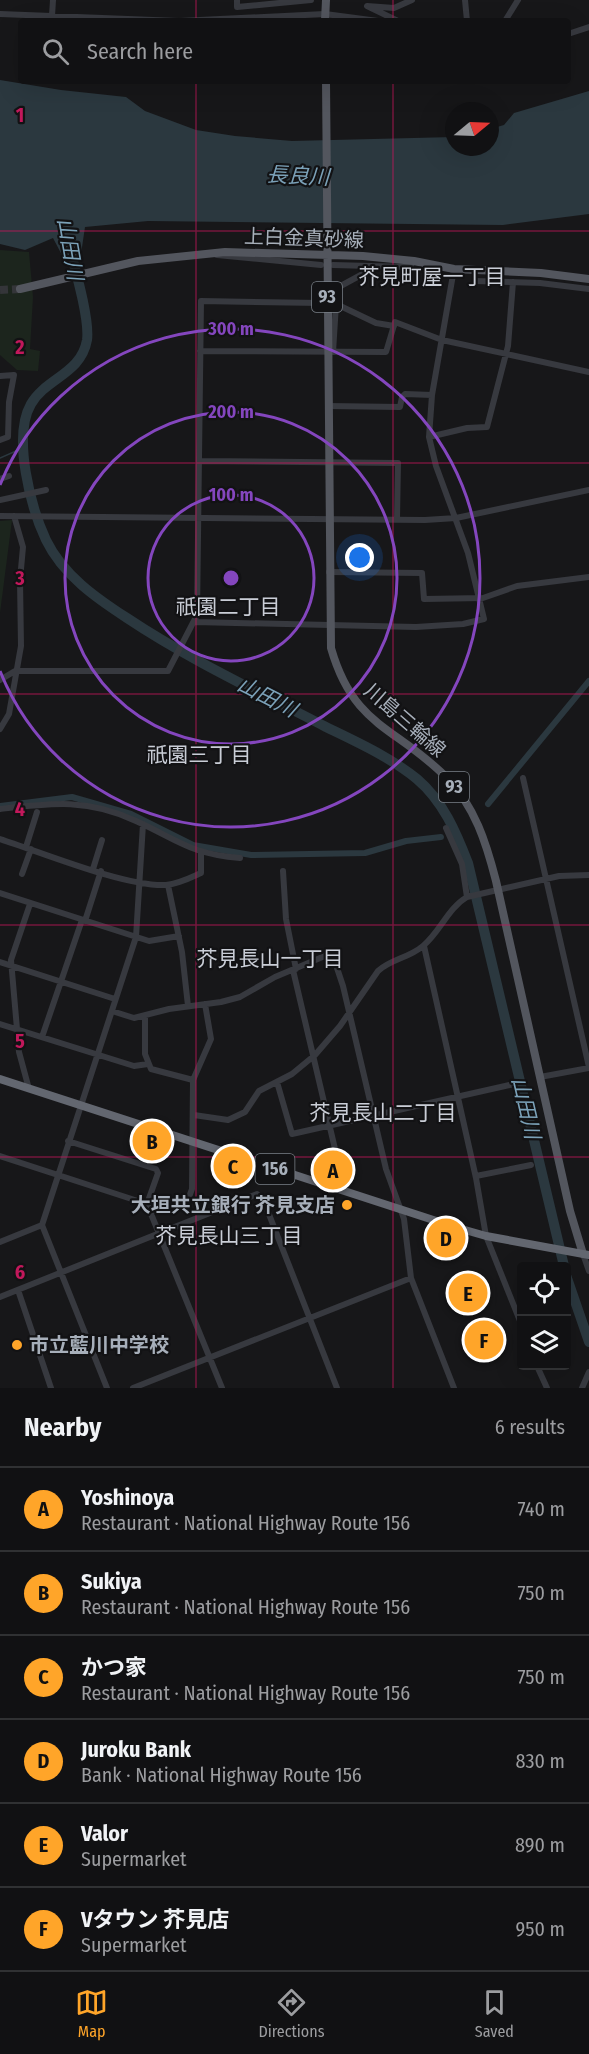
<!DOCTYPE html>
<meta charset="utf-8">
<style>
:root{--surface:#111113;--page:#1e1f21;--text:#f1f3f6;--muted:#9c9da0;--line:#303133;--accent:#ffa529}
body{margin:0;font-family:"Fira Sans Condensed","Noto Sans JP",sans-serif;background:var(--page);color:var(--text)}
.controls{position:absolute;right:18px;bottom:18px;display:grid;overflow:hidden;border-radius:6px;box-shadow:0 6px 24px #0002}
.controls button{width:54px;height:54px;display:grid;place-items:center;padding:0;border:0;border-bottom:2px solid var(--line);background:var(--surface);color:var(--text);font:30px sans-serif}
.compass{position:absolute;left:445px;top:102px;width:54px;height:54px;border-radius:50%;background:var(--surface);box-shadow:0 6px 24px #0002;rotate:71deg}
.you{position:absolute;left:360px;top:558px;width:21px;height:21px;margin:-15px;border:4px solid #fff;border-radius:50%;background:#1a73e8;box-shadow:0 0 0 9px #1a73e833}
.badge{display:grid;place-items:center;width:39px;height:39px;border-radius:50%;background:var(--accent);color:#111;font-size:20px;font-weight:700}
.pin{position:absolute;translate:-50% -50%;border:3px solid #fff;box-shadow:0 2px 6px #0006}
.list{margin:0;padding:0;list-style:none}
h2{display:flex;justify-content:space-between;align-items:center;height:78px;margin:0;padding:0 24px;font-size:26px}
h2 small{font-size:20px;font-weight:400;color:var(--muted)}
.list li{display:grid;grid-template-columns:39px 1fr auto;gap:18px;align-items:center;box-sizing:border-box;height:84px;padding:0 24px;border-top:2px solid var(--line)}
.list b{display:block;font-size:22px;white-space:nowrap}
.list p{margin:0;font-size:20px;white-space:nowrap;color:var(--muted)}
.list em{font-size:20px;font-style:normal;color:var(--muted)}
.icon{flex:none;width:33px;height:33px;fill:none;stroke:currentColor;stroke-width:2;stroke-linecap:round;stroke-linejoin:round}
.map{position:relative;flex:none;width:589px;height:1388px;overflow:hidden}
.search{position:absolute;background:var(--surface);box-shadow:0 6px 24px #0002;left:18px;right:18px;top:18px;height:66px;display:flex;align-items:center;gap:15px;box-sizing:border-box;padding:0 21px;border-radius:6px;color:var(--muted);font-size:22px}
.sheet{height:582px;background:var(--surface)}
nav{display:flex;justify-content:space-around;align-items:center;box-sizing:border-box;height:84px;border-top:2px solid var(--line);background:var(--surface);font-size:16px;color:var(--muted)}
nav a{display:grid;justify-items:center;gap:3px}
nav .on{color:var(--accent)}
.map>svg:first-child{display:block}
</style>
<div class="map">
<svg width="589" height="1388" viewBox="0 0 589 1388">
<rect width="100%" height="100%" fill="#171719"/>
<path fill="#1c251d" d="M0 250 29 252 33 297 30 349 40 351 38 371 17 370 0 355Z
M12 520 0 613V521Z"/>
<path fill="#2b383f" d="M0 80 61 90 126 97 145 111 196 130 235 136 292 141 454 137V147H490V129L504 125 514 113 589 91V214L503 225 148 221 85 227 81 254 63 257 53 238 25 250 0 244Z"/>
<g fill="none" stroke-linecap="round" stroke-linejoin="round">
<path stroke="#2b383f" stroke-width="1.5" d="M0 458 25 447"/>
<path stroke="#2b383f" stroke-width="6" d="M488 804 589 681
M0 806 72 797 131 814 193 845 251 855 365 853 406 841 441 837"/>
<path stroke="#2b383f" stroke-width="10" d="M68 242C74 265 90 319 87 340 81 374 46 378 31 404 12 437 31 508 46 540 63 575 96 598 127 618 190 660 259 692 326 727 357 742 390 757 417 779 443 801 456 832 468 863L564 1266
M566 1275 589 1342"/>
<path stroke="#343539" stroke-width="8" stroke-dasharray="8 4" stroke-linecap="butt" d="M0 290 20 289"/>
<path stroke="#37393f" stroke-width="6" d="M237 0V7L311 0
M465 0 467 21
M0 14 179 21 325 14 378 21
M52 16 53 0
M398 21 367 6 394 8 412 0
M505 21 518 0
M568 34 589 27
M217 255 321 265
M333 265 409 267 414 261
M475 281 540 283 589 289
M334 303 376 323 394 326
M200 351 386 352 395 322 442 340 589 372
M333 352 337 288 370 270 371 266
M0 376 14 375 9 402 8 437 0 440
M328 406 400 407 402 397 405 394 432 395
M429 437 467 428 487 427 508 346 513 282
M199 461 398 463 397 519
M0 479 9 476
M0 500 46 490
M0 516 425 520 456 518 589 490
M329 572 422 573 424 599 483 598 517 586 589 577
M195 622 416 627 463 624 484 619 468 553 436 466 429 437 432 395 454 269
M0 680 15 671H168L197 615 201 301 321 303
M0 729 9 714 21 646 20 580 23 547 14 516
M523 778 589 1067
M0 809C51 803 88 798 136 821 178 840 190 854 240 858
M446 828 462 864 467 897 559 876 589 875
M0 839C41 852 125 887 166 885 178 884 190 878 201 873V852
M26 847 37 812
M93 869 102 840
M283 871 286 919 296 969
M22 874 31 849
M168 885 182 952 188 1006
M0 893 149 941 179 936
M85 921 101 871
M424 946 476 1178 486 1236 522 1326
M0 962 115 999
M293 970 343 1183
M112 1011 134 1018 169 1009 221 1002 240 997 275 977 332 953 343 986 386 1169 404 1219 411 1278 454 1388
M145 1017V1054L151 1069 193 1080
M0 1024 134 1066 148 1064
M42 1037 82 920
M540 1077 589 1068
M277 1082 292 1134 514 1084
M29 1089 19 1052 11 960 30 904
M194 1115 228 1120 245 1112 259 1091 292 1074 315 1055 340 1026 378 971C391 959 409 958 423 946 440 932 448 908 467 897
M68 1141 156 1169 158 1173 147 1204
M0 1156 147 1204 222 1388
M476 1176 531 1165
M151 1212 189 1197 192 1189 193 1080 211 1039 205 1004
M0 1242 42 1225
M583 1254 589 1271
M18 1290 51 1388
M0 1297 257 1194 263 1199 337 1388
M537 1366 547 1388
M107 1388 42 1225 136 937 143 824
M133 1388 411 1278
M582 1388 589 1372"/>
<path stroke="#53565e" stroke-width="8" d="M325 21 326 0
M326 81 331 648C354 728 396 726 447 778 475 807 486 842 496 881L570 1211 583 1254
M20 289 138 261 225 252 363 256 414 261 454 269 541 273 589 279"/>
<path stroke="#636770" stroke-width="8" d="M0 1079 458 1228 486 1236 589 1255"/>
</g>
<path fill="none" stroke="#c2185b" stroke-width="1.5" stroke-opacity="0.55" d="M196 0V21M393 0V21M196 81V1388M393 81V1388M0 231H589M0 463H589M0 694H589M0 925H589M0 1157H589"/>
<g fill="none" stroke="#8446be" stroke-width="3">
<circle cx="231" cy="578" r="83"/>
<circle cx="231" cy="578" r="166"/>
<path d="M0 485A249 249 0 1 1 0 671"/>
</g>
<g fill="#ffa529" stroke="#121214" stroke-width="2">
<circle cx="347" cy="1205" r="6"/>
<circle cx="17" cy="1345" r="6"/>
</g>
<g text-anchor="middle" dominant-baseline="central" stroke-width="4.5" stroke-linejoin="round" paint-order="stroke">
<g fill="#121214" stroke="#7a8088" stroke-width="1.5">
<rect x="312" y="282" width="30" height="30" rx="4.5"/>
<rect x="439" y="772" width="30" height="30" rx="4.5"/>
<rect x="255.5" y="1154" width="39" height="30" rx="4.5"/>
</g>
<g font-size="18" font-weight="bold" fill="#a7afba">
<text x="327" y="297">93</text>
<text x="454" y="787">93</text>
<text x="275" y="1169">156</text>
</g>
<g font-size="20" fill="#a7afba" stroke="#121214">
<text transform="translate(304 238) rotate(2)">上白金真砂線</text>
<text transform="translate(405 720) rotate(41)">川島三輪線</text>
</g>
<g font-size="20" font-weight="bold" fill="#a7afba" stroke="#121214" text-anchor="end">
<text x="335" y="1205">大垣共立銀行 芥見支店</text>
<text x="29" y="1345" text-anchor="start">市立藍川中学校</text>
</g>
<g font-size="21" font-style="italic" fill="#7ba1b8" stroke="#121214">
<text transform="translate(298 176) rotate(3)">長良川</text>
<text transform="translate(70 249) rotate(80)">山田川</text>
<text transform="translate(267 697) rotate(27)">山田川</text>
<text transform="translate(526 1108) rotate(77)">山田川</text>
</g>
<g font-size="21" fill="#c9cdd6" stroke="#121214">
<text x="432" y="277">芥見町屋一丁目</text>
<text x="228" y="607">祇園二丁目</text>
<text x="199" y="755">祇園三丁目</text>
<text x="270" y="959">芥見長山一丁目</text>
<text x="383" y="1113">芥見長山二丁目</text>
<text x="229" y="1236">芥見長山三丁目</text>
</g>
</g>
<g font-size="20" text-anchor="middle" font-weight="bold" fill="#c2185b" stroke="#121214" stroke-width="4.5" stroke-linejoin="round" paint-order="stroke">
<text x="20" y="122">1</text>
<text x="20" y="354">2</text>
<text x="20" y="585">3</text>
<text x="20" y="816">4</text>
<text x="20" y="1048">5</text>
<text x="20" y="1279">6</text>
</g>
<circle cx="231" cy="578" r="9" fill="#8446be" stroke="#121214" stroke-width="3"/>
<g font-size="18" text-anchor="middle" font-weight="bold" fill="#8446be" stroke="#121214" stroke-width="4.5" stroke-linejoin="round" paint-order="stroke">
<text x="231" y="335">300 m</text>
<text x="231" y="418">200 m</text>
<text x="231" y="501">100 m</text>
</g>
</svg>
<div class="controls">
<button><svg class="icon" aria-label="locate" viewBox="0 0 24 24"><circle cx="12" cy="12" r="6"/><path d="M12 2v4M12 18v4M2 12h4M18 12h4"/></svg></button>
<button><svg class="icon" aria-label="layers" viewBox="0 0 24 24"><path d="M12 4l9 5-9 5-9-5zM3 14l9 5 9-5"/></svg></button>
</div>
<svg class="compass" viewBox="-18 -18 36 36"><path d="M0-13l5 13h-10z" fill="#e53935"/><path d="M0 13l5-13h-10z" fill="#9c9da0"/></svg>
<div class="you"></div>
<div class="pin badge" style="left:333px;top:1170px">A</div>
<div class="pin badge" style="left:152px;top:1141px">B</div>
<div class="pin badge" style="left:233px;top:1166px">C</div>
<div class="pin badge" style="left:446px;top:1238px">D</div>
<div class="pin badge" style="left:468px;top:1293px">E</div>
<div class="pin badge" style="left:484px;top:1340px">F</div>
<div class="search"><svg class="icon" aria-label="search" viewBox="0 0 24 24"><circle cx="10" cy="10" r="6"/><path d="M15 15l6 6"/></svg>Search here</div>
</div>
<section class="sheet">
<h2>Nearby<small>6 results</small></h2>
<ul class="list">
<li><span class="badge">A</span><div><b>Yoshinoya</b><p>Restaurant · National Highway Route 156</p></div><em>740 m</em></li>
<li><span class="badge">B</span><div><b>Sukiya</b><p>Restaurant · National Highway Route 156</p></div><em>750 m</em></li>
<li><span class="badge">C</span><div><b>かつ家</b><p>Restaurant · National Highway Route 156</p></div><em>750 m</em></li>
<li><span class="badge">D</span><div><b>Juroku Bank</b><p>Bank · National Highway Route 156</p></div><em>830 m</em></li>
<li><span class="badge">E</span><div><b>Valor</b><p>Supermarket</p></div><em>890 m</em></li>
<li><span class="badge">F</span><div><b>Vタウン 芥見店</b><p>Supermarket</p></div><em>950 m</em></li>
</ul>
</section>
<nav>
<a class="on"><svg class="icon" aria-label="map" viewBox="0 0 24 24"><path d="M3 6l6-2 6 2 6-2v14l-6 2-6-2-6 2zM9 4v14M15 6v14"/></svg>Map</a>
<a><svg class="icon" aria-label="directions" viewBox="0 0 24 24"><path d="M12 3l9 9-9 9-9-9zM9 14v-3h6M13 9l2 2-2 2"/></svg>Directions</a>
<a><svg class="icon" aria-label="saved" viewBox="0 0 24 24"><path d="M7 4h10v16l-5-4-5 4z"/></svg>Saved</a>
</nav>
